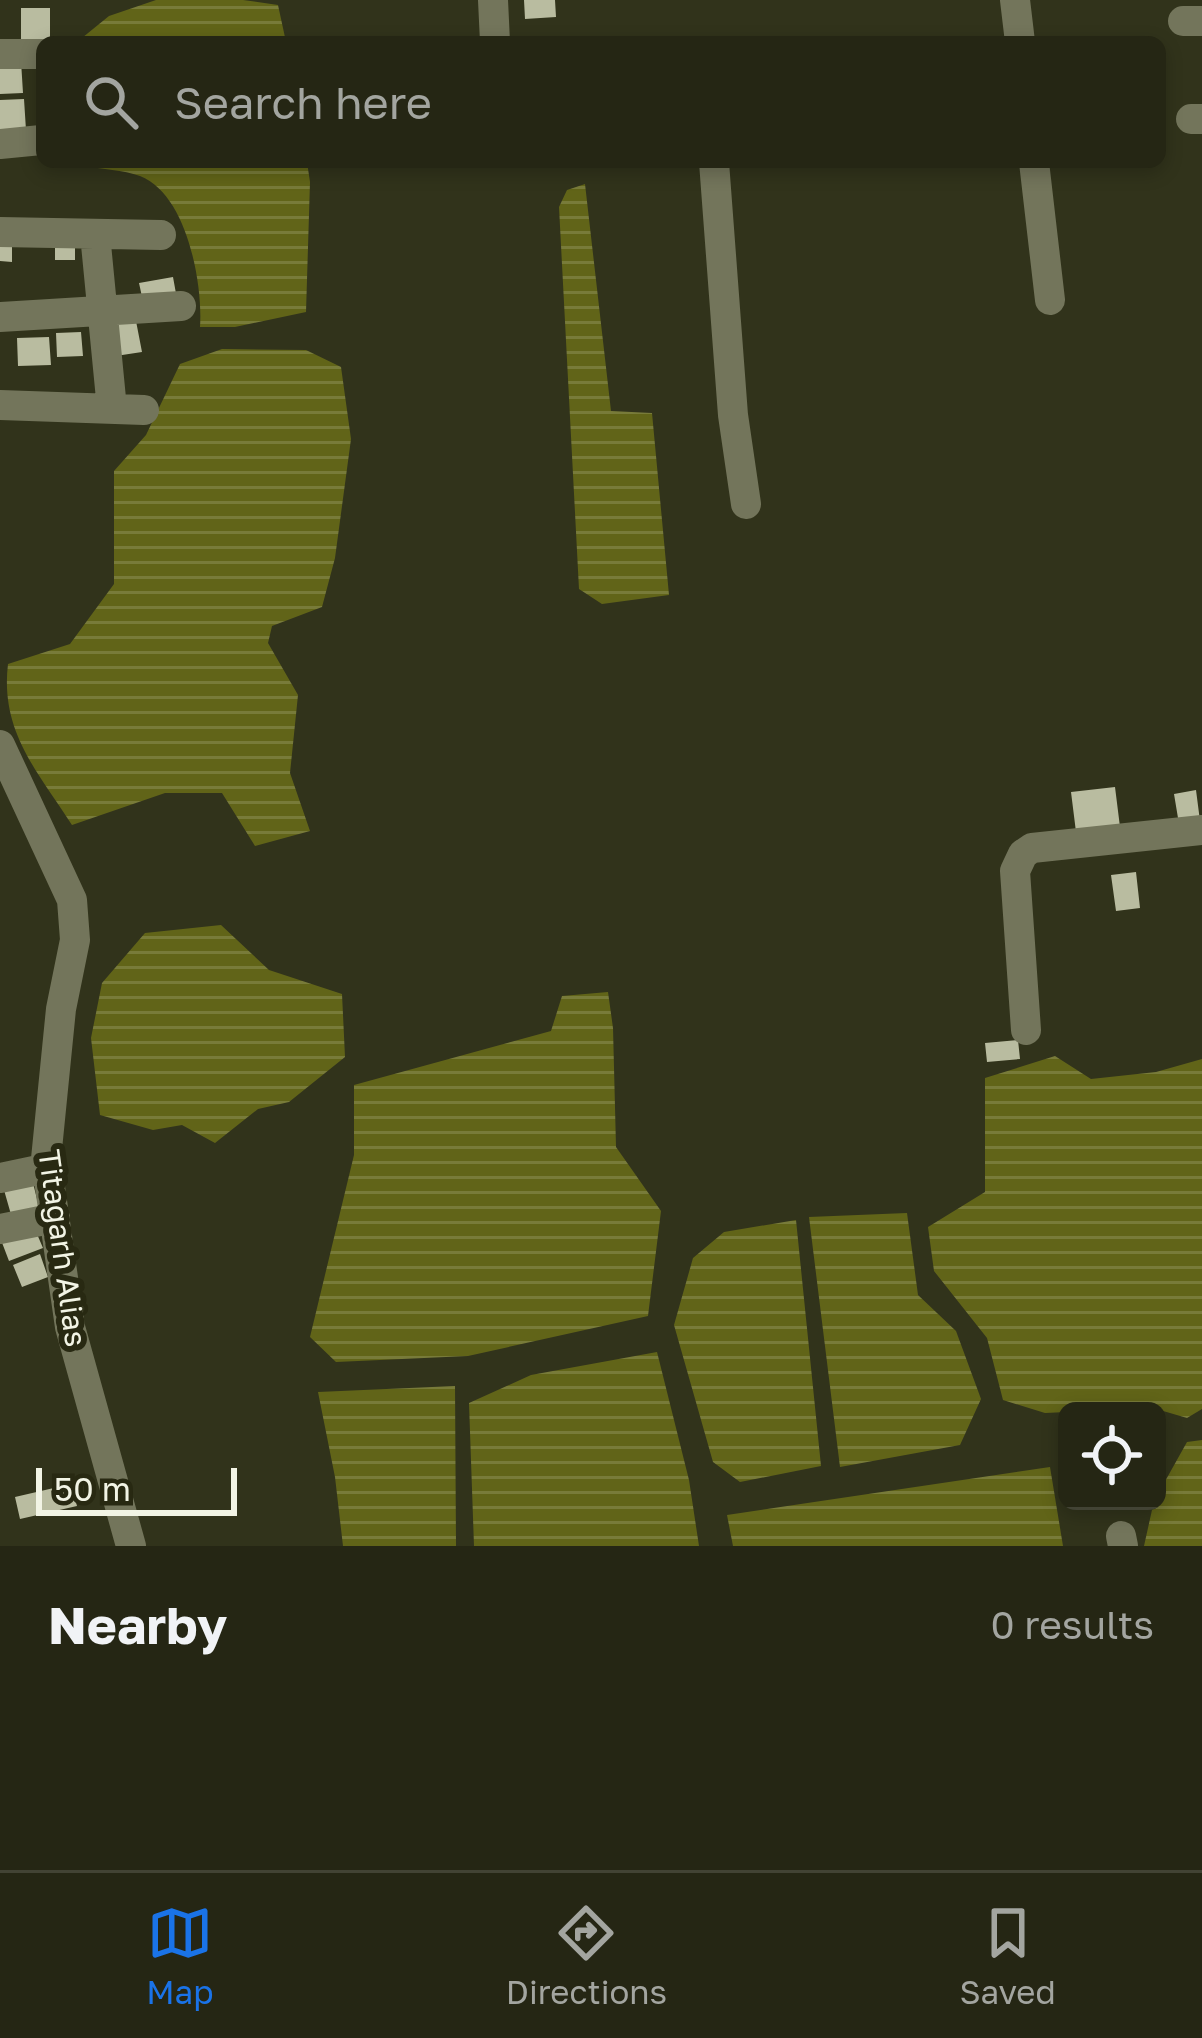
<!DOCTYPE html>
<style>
:root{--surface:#252614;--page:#2d2e1d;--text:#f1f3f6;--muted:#a3a5a0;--line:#424334;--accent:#1a73e8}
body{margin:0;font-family:"Golos Text",sans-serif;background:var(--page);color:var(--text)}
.controls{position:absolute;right:36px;bottom:36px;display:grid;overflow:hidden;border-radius:18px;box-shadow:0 6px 18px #0003}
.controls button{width:108px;height:108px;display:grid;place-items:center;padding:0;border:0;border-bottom:3px solid var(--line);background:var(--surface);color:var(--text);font:60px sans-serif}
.scale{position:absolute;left:36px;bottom:30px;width:201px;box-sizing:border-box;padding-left:12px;border:6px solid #f2f4e5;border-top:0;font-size:33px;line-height:42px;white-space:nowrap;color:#f2f4e5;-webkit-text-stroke:9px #282912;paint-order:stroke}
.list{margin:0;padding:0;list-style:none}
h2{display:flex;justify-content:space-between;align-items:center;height:156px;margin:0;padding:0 48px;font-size:51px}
h2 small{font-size:39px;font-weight:400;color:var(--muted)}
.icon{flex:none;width:66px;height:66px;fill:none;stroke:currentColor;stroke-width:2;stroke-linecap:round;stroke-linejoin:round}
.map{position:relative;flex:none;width:1202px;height:1546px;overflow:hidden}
.search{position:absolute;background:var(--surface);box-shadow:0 6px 18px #0003;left:36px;right:36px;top:36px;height:132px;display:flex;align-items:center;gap:30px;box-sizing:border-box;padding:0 42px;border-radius:18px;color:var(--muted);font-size:45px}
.sheet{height:324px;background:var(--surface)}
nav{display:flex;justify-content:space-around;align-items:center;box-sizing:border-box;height:168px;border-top:3px solid var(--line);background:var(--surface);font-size:33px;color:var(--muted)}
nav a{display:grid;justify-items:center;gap:6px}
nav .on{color:var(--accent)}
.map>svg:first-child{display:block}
</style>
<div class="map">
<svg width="1202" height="1546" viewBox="0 0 1202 1546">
<defs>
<pattern id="water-rules" width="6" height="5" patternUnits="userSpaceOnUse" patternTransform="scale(3)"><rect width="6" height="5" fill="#616418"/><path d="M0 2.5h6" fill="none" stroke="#787b39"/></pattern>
</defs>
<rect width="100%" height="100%" fill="#31331b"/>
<path fill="url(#water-rules)" d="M156 0H243L278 5 286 42H77L109 16Z
M82 162H307L310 182 306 312 235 327H200C203 284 187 194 140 176 123 170 102 169 84 166Z
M585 184 611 411 652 413 669 595 602 604 579 589 559 207 567 190Z
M222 349 306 350 341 367 351 439 335 558 322 607 272 626 268 643 298 695 290 773 310 831 255 846 222 793H165L72 825C37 771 0 731 8 664L70 644 114 584V471L146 435 180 364Z
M221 925 269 970 342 994 345 1057 289 1102 258 1109 215 1143 182 1125 153 1130 100 1115 91 1038 102 983 145 933Z
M608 992 613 1028 616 1147 661 1211 648 1316 468 1356 336 1362 310 1337 354 1155V1085L551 1031 562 996Z
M1055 1056 1091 1079 1156 1072 1202 1059V1409L1187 1418 1153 1408 1045 1413 1003 1400 987 1338 934 1271 928 1227 985 1192V1078Z
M907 1213 918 1295 956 1331 981 1399 960 1445 840 1467 809 1217Z
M796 1220 821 1466 740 1482 713 1462 674 1325 693 1258 724 1232Z
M657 1352 689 1480 699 1546H474L469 1403 531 1375Z
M455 1386 456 1546H343L335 1477 318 1392Z
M1202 1440V1546H1144L1154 1501 1187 1442Z
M1050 1467 1063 1546H733L727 1515Z"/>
<path fill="#b9bca0" d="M524 0H555L556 17 525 19Z
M21 8H50V42L21 53Z
M21 61 23 93 0 94V62Z
M24 99 26 130 0 132V100Z
M55 234H75V260H55Z
M0 235H12V262L0 261Z
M173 277 177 299 144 306 139 283Z
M136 321 142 352 109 357 104 326Z
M81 332 83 356 57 357 56 333Z
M49 337 51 365 18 366 17 338Z
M1115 787 1121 835 1077 840 1071 792Z
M1196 790 1200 821 1179 824 1174 794Z
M1136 872 1140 908 1116 911 1111 875Z
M1018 1040 1020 1059 987 1062 985 1043Z
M31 1175 40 1211 12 1218 2 1183Z
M34 1227 43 1248 9 1261 1 1240Z
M40 1254 48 1277 22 1287 13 1265Z
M71 1484 77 1506 20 1519 15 1497Z"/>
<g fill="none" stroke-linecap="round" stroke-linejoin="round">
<path stroke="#73755b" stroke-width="30" d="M493 0 495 42
M1015 0 1020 42
M1183 21H1202
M0 54H42
M1191 119H1202
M0 144 41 140
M714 162 733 415 746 504
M1034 162 1050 300
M0 232 161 235
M95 234 112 409
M0 317 181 306
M0 405 144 410
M0 745 72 900 75 940 61 1009 46 1159 70 1327 131 1546
M1026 1030 1015 871 1023 854 1032 848 1202 830
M0 1178 48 1168
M0 1229 55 1218
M1121 1536 1123 1546"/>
</g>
<g text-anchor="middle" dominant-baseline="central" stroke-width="12" stroke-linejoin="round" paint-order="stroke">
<g font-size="30" fill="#f2f4e5" stroke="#282912">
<text transform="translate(63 1248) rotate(82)">Titagarh Alias</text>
</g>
</g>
</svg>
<div class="controls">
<button><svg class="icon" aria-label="locate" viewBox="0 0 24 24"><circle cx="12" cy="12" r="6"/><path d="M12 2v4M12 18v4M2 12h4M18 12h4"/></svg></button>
</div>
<div class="scale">50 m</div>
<div class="search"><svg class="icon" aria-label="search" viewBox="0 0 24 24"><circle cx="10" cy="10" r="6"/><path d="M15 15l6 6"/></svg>Search here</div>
</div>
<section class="sheet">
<h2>Nearby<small>0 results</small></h2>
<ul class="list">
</ul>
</section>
<nav>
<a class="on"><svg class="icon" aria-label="map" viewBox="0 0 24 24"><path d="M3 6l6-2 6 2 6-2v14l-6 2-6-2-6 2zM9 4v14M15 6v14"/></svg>Map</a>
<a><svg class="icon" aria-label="directions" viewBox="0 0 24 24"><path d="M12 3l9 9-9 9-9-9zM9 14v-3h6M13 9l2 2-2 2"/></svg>Directions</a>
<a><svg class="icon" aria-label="saved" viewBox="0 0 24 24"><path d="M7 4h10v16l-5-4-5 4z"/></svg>Saved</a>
</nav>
